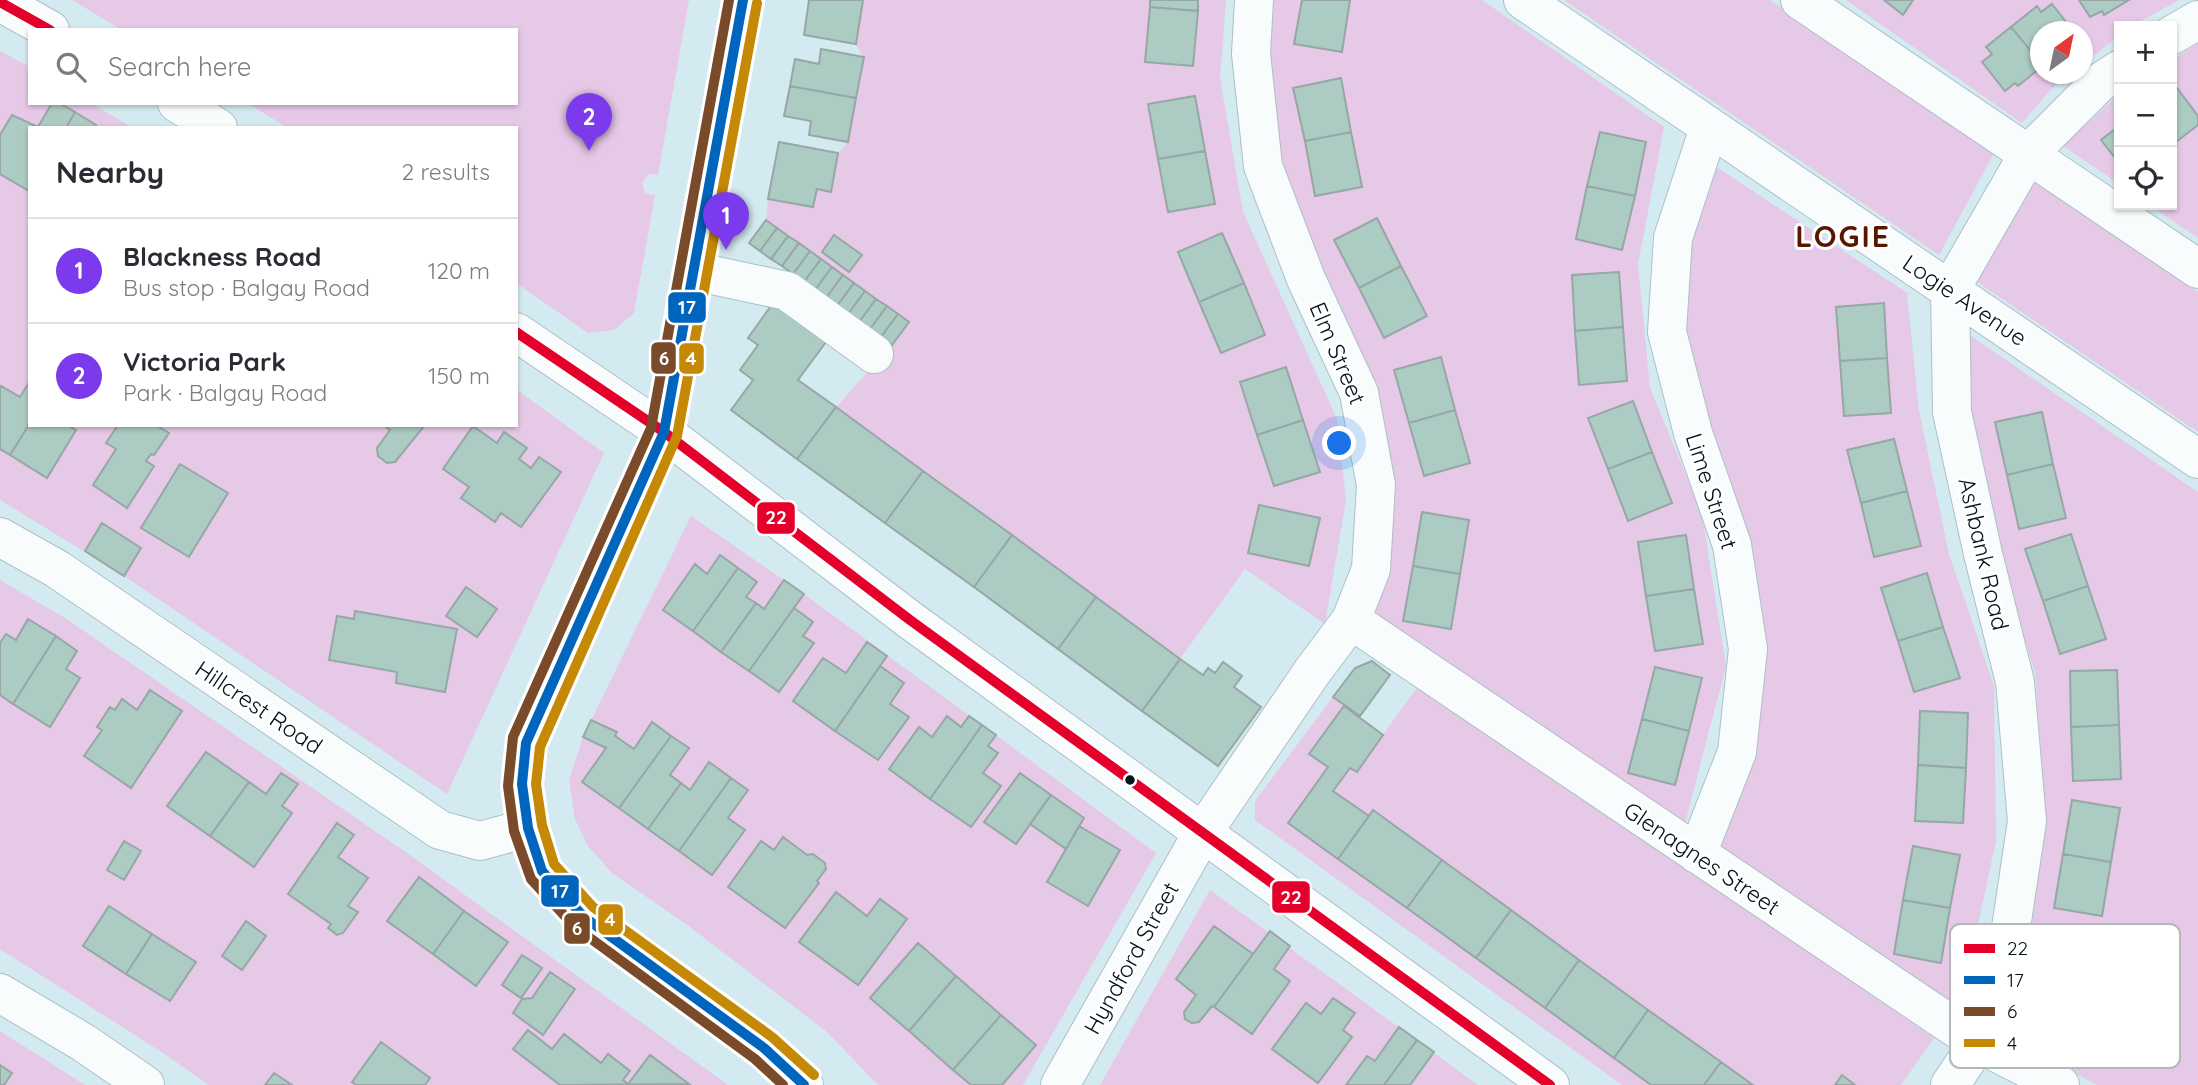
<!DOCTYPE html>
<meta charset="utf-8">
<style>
:root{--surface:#fff;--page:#f7f7f7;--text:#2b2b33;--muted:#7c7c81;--line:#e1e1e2;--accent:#7c3aed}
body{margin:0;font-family:Quicksand,sans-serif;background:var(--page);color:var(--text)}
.controls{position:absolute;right:21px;top:21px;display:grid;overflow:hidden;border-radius:0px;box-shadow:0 2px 5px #0004}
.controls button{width:63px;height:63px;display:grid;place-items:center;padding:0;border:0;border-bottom:2px solid var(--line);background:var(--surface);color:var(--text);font:35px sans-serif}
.compass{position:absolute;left:2030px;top:21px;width:63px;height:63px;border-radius:50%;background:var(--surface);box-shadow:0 2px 5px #0004;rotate:33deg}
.you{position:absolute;left:1340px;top:444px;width:24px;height:24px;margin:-18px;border:5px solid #fff;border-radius:50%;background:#1a73e8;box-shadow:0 0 0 10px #1a73e833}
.badge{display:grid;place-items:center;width:46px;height:46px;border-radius:50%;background:var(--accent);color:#fff;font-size:23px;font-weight:700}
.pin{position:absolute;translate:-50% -58px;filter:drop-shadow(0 2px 4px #0008)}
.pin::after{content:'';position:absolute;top:37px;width:24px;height:21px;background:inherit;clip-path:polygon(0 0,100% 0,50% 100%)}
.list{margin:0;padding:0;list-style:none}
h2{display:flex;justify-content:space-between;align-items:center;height:91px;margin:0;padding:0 28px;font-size:30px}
h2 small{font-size:23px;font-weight:400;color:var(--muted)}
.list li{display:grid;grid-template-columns:46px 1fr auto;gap:21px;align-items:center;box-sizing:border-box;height:105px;padding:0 28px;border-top:2px solid var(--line)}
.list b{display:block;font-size:26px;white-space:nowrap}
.list p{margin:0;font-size:23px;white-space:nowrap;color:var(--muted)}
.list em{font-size:23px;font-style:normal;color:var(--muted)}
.icon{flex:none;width:38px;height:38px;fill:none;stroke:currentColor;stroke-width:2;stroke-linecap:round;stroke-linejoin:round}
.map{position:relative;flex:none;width:2198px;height:1085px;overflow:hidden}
.search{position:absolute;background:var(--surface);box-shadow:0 2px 5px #0004;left:28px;top:28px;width:490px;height:77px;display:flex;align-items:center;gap:18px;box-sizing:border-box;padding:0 24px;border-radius:0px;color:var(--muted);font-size:26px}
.panel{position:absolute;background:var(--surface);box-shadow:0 2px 5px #0004;left:28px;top:126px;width:490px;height:301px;border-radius:0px}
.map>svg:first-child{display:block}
</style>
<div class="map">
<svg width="2198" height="1085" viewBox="0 0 2198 1085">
<rect width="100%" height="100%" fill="#d4eaf1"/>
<path fill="#e6c8e7" d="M72 0H689L658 175 649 174 642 182 645 193 655 195 634 313 614 330 588 333 516 283V128H288L247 103H516V30H122Z
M863 0H1226L1220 78 1243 212 1337 419 1346 500 1325 624 1245 569 1180 659 836 407 892 345 908 322 766 220 768 199 813 207 817 189 831 191 838 153 848 142 863 57 856 44Z
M1271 0H1482L1664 127 1638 264 1650 388 1702 514 1726 666 1685 823 1374 615 1393 494 1370 369 1301 228 1280 151 1266 71Z
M1564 0H1770L1994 153 1939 255Z
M1846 0H2179L2132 26H2119V36L2083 64 2082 32H2040V74H2069L2057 83 2022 123Z
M2198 43V238L2149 205H2172V60Z
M0 51 30 67V103H91L133 128H30V425H516V389L604 453 447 794 124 576 0 500Z
M2119 94V184L2063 146Z
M1712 164 1907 293 1919 411 1949 554 1994 686 1996 841 1959 1012 1715 845 1748 755 1679 341 1682 241Z
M2031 179 2198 292V432L1976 281Z
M1961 329 2198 492V1085H2097L1998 1033 2043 787 2035 672 1996 551 1968 422Z
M691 516 804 594 1156 853 1023 1085H878L827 1032 686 924 612 873 588 846 575 819 569 780 583 737Z
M0 580 65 618 407 853 728 1085H209L163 1053 0 949Z
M1418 686 1934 1038 1901 1085H1855L1842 1076 1835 1085H1753L1373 811 1369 816 1333 791 1350 768 1357 771Z
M1333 697 1344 706 1310 753 1328 767 1288 823 1651 1085H1622L1255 820V801Z
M1210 890 1478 1085H1100Z
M0 1031 85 1085H0Z"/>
<path fill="#accbc3" stroke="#96a7a6" stroke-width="2" d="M809 0H863L856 44 804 35Z
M1150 0H1198V11L1150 7Z
M1302 0H1350L1342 52 1294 44Z
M1884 0H1913L1903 15Z
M2079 0H2129L2104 15 2102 11 2090 17Z
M2052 4 2074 32H2040V62L2011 27 2037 6 2041 12Z
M1150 7 1198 11 1193 66 1145 62Z
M2011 27 2040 62V68L2018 86 2015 83 2005 91 1982 62 1992 54 1986 47Z
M821 49 864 57 856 98 790 86 795 59 819 64Z
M1341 78 1351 132 1305 141 1293 88Z
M2174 84 2198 116V125L2172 145V86Z
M790 86 856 98 848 142 809 135 811 121 784 116Z
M1195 96 1205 151 1158 159 1148 104Z
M52 103H59L75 112 66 128H30L29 191 0 174V135L12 115 38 127Z
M75 112 96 125 95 128H66Z
M2119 126V163L2101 140Z
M1351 132 1362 187 1315 196 1305 141Z
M1600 132 1646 142 1635 196 1587 186Z
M779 142 838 153 831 192 817 189 813 207 768 199Z
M1205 151 1215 204 1168 212 1158 159Z
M1587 186 1635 196 1622 250 1576 239Z
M1377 218 1401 266 1359 288 1334 240Z
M766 220 777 228 760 251 749 243Z
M777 228 788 236 771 259 760 251Z
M1222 233 1244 283 1199 302 1178 252Z
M834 235 862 255 849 272 822 252Z
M788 236 799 243 782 266 771 259Z
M799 243 810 251 793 274 782 266Z
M810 251 821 259 804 282 793 274Z
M821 259 832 267 815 290 804 282Z
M1401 266 1427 316 1384 338 1359 288Z
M832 267 843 275 826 298 815 290Z
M1619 272 1623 327 1575 331 1572 275Z
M843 275 854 283 837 306 826 298Z
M854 283 865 291 848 314 837 306Z
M1244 283 1265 335 1221 353 1199 302Z
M865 291 876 299 859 322 848 314Z
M876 299 887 306 870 329 859 322Z
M773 303 826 342 798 380 836 407 797 459 731 410 753 380 740 370 758 345 748 338Z
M1884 303 1887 358 1840 361 1836 307Z
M887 306 898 314 881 337 870 329Z
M898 314 909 322 892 345 881 337Z
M1623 327 1627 381 1579 385 1575 331Z
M1441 357 1455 410 1409 423 1394 370Z
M1887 358 1891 413 1844 416 1840 361Z
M1286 367 1303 420 1257 435 1240 382Z
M30 381V423L10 455 0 449V388L1 386 20 397Z
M1633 401 1652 452 1608 469 1588 418Z
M836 407 923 471 885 523 797 459Z
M1455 410 1470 463 1424 476 1409 423Z
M2042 412 2053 464 2007 475 1995 422Z
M1303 420 1320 472 1274 486 1257 435Z
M30 423V425H67L76 430 47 478 10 455Z
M118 425H156L169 433 154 455 151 454 146 461 154 466 127 508 93 485 116 449 106 443Z
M383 425H425L395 462 387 463 378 456 377 448 390 430Z
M473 426 497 443 504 432 527 448 519 459 531 468 539 457 561 472 521 527 501 513 495 522 461 498 469 487 443 469Z
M1894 439 1907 491 1861 503 1847 450Z
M1652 452 1672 503 1628 521 1608 469Z
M180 464 228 493 189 557 141 528Z
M2053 464 2066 518 2019 529 2007 475Z
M923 471 1012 535 974 587 885 523Z
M1907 491 1921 546 1874 557 1861 503Z
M1259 505 1320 518 1309 566 1248 553Z
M1422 512 1469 520 1460 574 1413 566Z
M102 523 141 548 124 576 85 551Z
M2071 534 2088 586 2043 601 2025 549Z
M1012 535 1096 597 1058 649 974 587Z
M1686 535 1694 589 1646 596 1638 542Z
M720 555 738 568 693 631 663 610 695 564 707 574Z
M1413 566 1460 574 1451 629 1403 621Z
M738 568 757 582 746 597 756 603 721 652 693 631Z
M1927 573 1943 627 1898 641 1881 588Z
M784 580 804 594 749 671 721 652 756 603 764 609Z
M2088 586 2106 639 2060 654 2043 601Z
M466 587 497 609 477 637 446 616Z
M1694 589 1703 644 1655 651 1646 596Z
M1096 597 1180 659 1142 711 1058 649Z
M794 608 813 622 803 636 814 643 779 692 749 671Z
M355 611 457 629 445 692 396 683 397 672 329 660 337 616 354 619Z
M28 619 56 636 13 704 0 695V643L6 634 16 640Z
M1943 627 1960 678 1914 692 1898 641Z
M56 636 77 651 66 669 80 678 50 727 13 704Z
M867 642 887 656 835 731 793 701 823 658 846 673Z
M1180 659 1203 675 1208 668 1215 673 1223 662 1242 676 1234 687 1261 707 1218 766 1142 711Z
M1372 661 1390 675 1360 716 1333 697 1355 668Z
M880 666 904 683 890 704 909 717 878 760 835 731Z
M1655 667 1702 678 1689 731 1642 719Z
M2117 670 2119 725 2071 727 2070 671Z
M150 690 182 711 131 788 84 756 102 730 97 727 110 707 115 710 122 699 137 710Z
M1344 706 1383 735 1357 772 1350 768 1333 791 1369 816 1338 859 1288 823 1328 767 1309 754Z
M1920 711 1968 713 1966 768 1918 765Z
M947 716 961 727 969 716 982 725 930 799 889 769 919 727 932 737Z
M1642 719 1689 731 1675 785 1628 773Z
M591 720 617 732 615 736 634 749 652 722 671 736 619 808 582 782 606 748 583 737Z
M982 725 996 735 988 746 998 753 983 773 1001 786 971 827 930 799Z
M2119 725 2121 779 2073 781 2071 727Z
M671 736 689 748 670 775 681 783 648 829 619 808Z
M206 752 249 782 210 836 167 806Z
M709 762 731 778 679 851 648 829 681 783 690 790Z
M1918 765 1966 768 1963 823 1915 821Z
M281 773 298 784 282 806 292 813 254 867 210 836 249 782 266 794Z
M1020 773 1051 795 1016 844 984 822Z
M731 778 748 790 728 818 745 830 712 875 679 851Z
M1051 795 1084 818 1066 849 1030 824Z
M2072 800 2120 808 2111 862 2063 854Z
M1373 810 1442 860 1407 908 1338 859Z
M337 823 354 835 338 857 368 878 348 906 358 912 343 933 337 935 328 928 331 924 288 894Z
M1079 826 1120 850 1088 906 1047 882Z
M783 837 807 855 813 854 825 863 826 869 817 881 819 883 785 928 728 887 761 841 774 850Z
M124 841 141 851 124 880 107 870Z
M1913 846 1960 855 1950 908 1903 900Z
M2063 854 2111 862 2102 916 2054 908Z
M1442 860 1511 910 1476 958 1407 908Z
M419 877 464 911 433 954 387 921Z
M836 892 867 916 880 899 907 919 858 985 799 942Z
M1903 900 1950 908 1941 963 1894 954Z
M109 906 152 934 126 974 83 946Z
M1511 910 1579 960 1545 1008 1476 958Z
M464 911 508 942 476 986 433 954Z
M246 921 266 936 242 970 222 956Z
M1214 926 1253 954 1214 1007 1212 1006 1199 1022 1192 1023 1185 1019 1184 1012 1196 995 1176 979Z
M1270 931 1290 946 1274 969 1290 981 1252 1034 1214 1007Z
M152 934 196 962 170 1001 126 974Z
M918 943 956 976 909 1031 870 998Z
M522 955 542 968 521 998 502 985Z
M1579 960 1648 1010 1614 1058 1545 1008Z
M550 972 575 989 543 1035 513 1013 522 999 532 998Z
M956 976 1001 1015 953 1070 909 1031Z
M1333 998 1355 1013 1343 1030 1352 1037 1318 1083 1272 1049 1306 1003 1321 1014Z
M1648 1010 1721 1062 1704 1085H1651L1614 1058Z
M1001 1015 1036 1045 1002 1085H971L953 1070Z
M1399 1027 1417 1040 1384 1085H1346L1367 1056 1375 1061Z
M528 1030 552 1049 564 1034 601 1063 608 1054 630 1071 623 1080 628 1084 650 1055 689 1084 560 1085 513 1049Z
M1417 1040 1434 1052 1410 1085H1384Z
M381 1042 430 1078 425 1085H356L352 1082Z
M1721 1062 1753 1085H1704Z
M0 1065 12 1073 4 1085H0Z
M274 1073 292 1085H265Z
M1842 1075 1855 1085H1835Z"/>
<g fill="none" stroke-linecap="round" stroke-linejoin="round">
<g stroke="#acc0c6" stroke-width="40">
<path id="minor" d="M743 0 664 432 526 743 522 784 528 828 542 871 584 917 764 1048 804 1085
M1523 0 2198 459
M1800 0 2198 269
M0 2 50 30
M2172 35 2198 20
M177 103 218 128
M693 271 787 291 874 354
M516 332 664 432 910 620 1550 1085
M0 537 57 569 440 830 480 841 528 828
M1351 620 1978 1043 2060 1085
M1697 854 1737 752 1748 649 1732 545 1693 433 1667 332 1673 238 1709 128
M0 993 84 1043 145 1085
M1060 1085 1203 832 1312 672 1351 620 1371 569 1376 485 1359 393 1306 279 1263 166 1251 54 1254 0
M1950 1085 1978 1043 2011 928 2027 821 2015 682 1983 554 1952 412 1950 290 2029 153 2099 83 2119 70"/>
</g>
<use href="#minor" stroke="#f9fcfd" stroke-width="38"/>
<g stroke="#fff" stroke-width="16">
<path id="bus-1" d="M0 2 50 30
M516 332 664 432 910 620 1550 1085"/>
</g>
<g stroke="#fff" stroke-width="16">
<path id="bus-2" d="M743 0 664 432 526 743 522 784 528 828 542 871 584 917 764 1048 804 1085"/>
</g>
<g stroke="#fff" stroke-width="16">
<path id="bus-3" d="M729 0 651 428 513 737 508 786 514 831 531 879 575 927 755 1059 783 1085"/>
</g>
<g stroke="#fff" stroke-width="16">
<path id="bus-4" d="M757 3 677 436 540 747 536 784 542 825 554 864 593 907 772 1037 814 1075"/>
</g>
<use href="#bus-1" stroke="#e4002b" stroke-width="10"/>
<use href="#bus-2" stroke="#0065bd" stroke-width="10"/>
<use href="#bus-3" stroke="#7a4b2a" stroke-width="10"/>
<use href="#bus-4" stroke="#c68905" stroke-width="10"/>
</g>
<circle fill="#021319" stroke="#fff" stroke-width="2.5" cx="1130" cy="780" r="6"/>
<g text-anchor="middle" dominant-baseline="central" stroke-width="6" stroke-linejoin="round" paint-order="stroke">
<g font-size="23" fill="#021319" stroke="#fff">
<text transform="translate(1965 300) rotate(34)">Logie Avenue</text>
<text transform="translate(1338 353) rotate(67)">Elm Street</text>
<text transform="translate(1712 491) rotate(72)">Lime Street</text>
<text transform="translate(1984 554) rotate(77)">Ashbank Road</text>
<text transform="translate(259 707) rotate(34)">Hillcrest Road</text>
<text transform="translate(1702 858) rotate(34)">Glenagnes Street</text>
<text transform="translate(1131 958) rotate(-61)">Hyndford Street</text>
</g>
<g font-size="30" font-weight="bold" letter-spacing="2" fill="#571700" stroke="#fff">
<text x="1843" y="236">LOGIE</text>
</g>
</g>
<rect x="1950" y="924" width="230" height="144" rx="10" fill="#fff" stroke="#b3b8ba" stroke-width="2"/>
<rect x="1964" y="944" width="31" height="9" fill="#e4002b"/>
<rect x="1964" y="976" width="31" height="8" fill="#0065bd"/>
<rect x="1964" y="1007" width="31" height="9" fill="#7a4b2a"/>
<rect x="1964" y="1039" width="31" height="8" fill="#c68905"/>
<g font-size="19" fill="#021319">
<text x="2007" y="955">22</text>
<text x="2007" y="987">17</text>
<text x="2007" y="1018">6</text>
<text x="2007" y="1050">4</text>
</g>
<g stroke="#fff" stroke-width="2.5">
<rect x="667" y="291" width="40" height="33" rx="7" fill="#0065bd"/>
<rect x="650" y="341" width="27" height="34" rx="7" fill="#7a4b2a"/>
<rect x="678" y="342" width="27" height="33" rx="7" fill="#c68905"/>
<rect x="756" y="501" width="40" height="34" rx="7" fill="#e4002b"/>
<rect x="540" y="874" width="40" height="34" rx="7" fill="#0065bd"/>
<rect x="1271" y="880" width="40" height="34" rx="7" fill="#e4002b"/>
<rect x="597" y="903" width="27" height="33" rx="7" fill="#c68905"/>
<rect x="563" y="912" width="28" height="33" rx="7" fill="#7a4b2a"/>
</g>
<g font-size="19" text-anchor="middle" font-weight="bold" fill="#fff">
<text x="687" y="314">17</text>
<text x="664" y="365">6</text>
<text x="691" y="365">4</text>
<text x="776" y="524">22</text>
<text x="560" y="898">17</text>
<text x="1291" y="904">22</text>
<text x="610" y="926">4</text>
<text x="577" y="935">6</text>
</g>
</svg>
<div class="controls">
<button>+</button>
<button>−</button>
<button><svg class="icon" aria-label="locate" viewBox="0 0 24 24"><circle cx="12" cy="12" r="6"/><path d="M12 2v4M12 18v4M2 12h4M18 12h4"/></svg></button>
</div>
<svg class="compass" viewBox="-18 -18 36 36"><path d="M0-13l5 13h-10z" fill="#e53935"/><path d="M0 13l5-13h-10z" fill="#7c7c81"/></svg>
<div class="you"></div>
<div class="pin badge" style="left:726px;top:250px">1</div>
<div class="pin badge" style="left:589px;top:151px">2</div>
<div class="search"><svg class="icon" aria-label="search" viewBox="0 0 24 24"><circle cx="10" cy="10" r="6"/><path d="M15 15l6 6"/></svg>Search here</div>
<section class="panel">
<h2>Nearby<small>2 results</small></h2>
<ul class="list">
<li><span class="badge">1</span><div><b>Blackness Road</b><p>Bus stop · Balgay Road</p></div><em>120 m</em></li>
<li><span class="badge">2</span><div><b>Victoria Park</b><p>Park · Balgay Road</p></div><em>150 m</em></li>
</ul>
</section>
</div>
